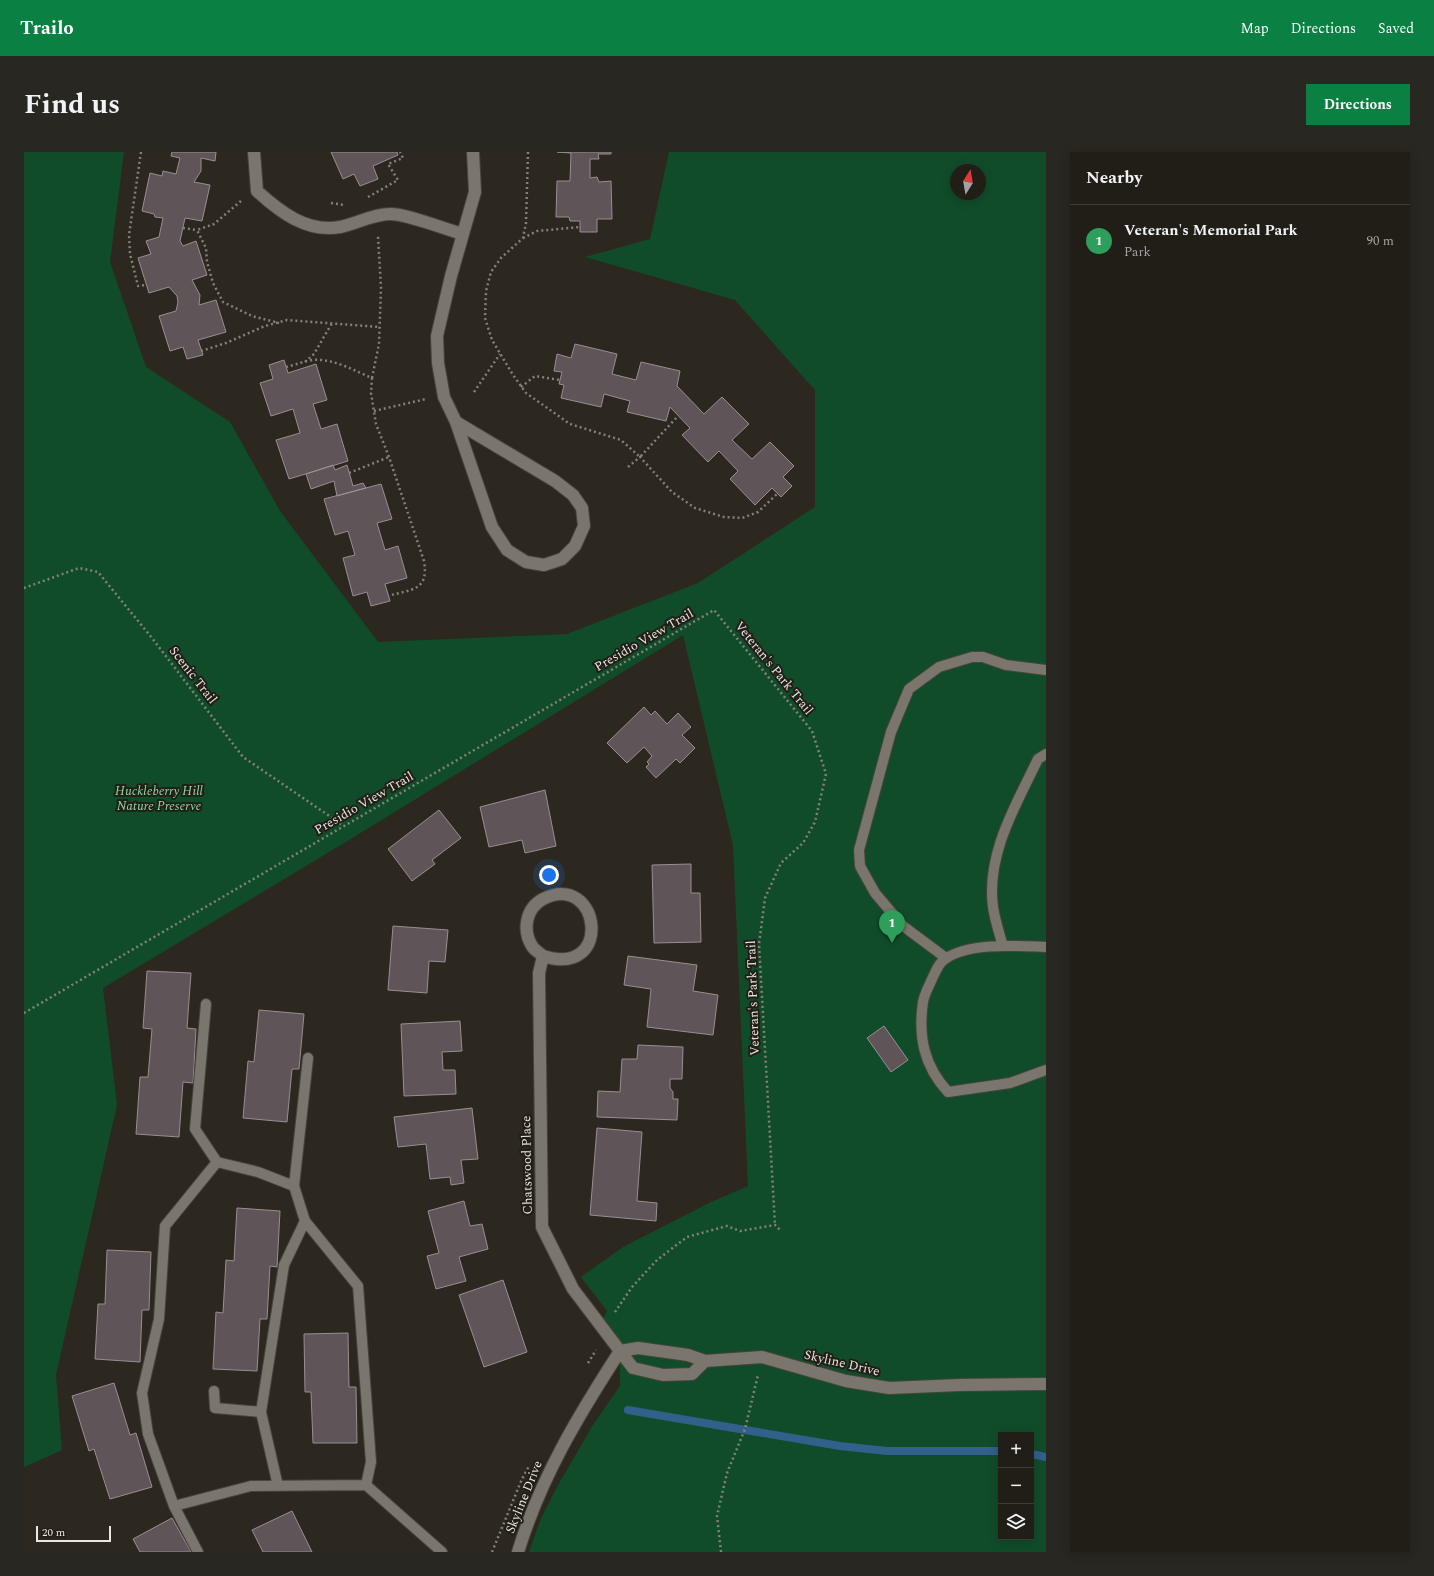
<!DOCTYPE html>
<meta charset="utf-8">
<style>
:root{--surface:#211e18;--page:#292721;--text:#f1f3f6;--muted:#a2a2a2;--line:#3e3c37;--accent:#0b8043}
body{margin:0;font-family:Spectral,serif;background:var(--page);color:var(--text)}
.controls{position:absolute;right:12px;bottom:12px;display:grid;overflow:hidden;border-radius:0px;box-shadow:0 2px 10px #0003}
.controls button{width:36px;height:36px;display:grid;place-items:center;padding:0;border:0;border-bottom:1px solid var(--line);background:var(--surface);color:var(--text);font:20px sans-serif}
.compass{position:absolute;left:926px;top:12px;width:36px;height:36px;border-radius:50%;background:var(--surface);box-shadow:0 2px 10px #0003;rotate:11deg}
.scale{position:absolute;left:12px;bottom:10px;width:75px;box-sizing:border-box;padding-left:4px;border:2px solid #e9e7e2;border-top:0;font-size:11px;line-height:14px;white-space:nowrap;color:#e9e7e2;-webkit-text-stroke:3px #221e17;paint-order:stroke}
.you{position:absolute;left:525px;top:723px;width:14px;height:14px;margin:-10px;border:3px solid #fff;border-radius:50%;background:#1a73e8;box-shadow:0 0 0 6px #1a73e833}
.badge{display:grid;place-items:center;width:26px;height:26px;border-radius:50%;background:var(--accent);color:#fff;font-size:13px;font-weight:700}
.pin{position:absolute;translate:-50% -33px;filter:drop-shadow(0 1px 2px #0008)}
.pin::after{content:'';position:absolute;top:21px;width:14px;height:12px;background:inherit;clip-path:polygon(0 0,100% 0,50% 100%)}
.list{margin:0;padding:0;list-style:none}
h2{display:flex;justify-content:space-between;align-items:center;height:52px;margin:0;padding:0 16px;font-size:17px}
h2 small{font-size:13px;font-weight:400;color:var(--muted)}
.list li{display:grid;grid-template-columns:26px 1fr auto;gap:12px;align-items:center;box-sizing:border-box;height:72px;padding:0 16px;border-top:1px solid var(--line)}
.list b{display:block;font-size:15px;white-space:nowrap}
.list p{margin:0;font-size:13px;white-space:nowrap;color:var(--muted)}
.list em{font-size:13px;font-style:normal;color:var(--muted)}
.icon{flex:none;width:22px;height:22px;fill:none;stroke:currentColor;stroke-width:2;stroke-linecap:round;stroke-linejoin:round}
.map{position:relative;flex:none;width:1022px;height:1400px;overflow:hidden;border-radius:0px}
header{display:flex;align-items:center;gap:24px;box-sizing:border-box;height:56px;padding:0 20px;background:var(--accent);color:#fff}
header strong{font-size:19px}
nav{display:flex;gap:22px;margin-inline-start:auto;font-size:14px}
.intro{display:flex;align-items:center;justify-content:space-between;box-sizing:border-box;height:96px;padding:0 24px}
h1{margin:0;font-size:28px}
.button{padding:10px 18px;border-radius:0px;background:var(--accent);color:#fff;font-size:14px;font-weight:700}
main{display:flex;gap:24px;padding:0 24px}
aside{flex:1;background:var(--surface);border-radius:0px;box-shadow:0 2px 10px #0003}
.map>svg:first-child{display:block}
</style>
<header>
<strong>Trailo</strong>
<nav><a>Map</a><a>Directions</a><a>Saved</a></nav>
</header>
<div class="intro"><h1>Find us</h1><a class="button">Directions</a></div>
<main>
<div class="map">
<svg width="1022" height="1400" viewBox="0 0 1022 1400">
<rect width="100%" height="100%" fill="#2c2820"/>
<path fill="#114c2a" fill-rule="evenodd" d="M0 0H100L86 110 122 215 206 270 256 359 354 490 543 482 674 431 791 355V238L711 148 561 105 626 87 645 0H1022V1400H505L517 1366 534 1333 569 1273 596 1234V1199L576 1173 583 1159 557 1125 599 1095 685 1051 724 1034 709 693 659 483 325 688 79 836 93 953 32 1223 38 1298 0 1315ZM932 18H956V42H932ZM977 1283H1007V1385H977Z"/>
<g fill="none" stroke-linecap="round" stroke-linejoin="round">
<path stroke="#335f8b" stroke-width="8" d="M604 1258 816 1294 863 1299H977
M1007 1302 1022 1305"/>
</g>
<path fill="#5f5559" stroke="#998e92" d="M148 0H192L191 9 177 6V19L170 30 186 33 178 69 161 66 156 89 159 94 172 89 183 123 168 128 176 143 175 153 192 148 202 180 174 188 179 203 163 207 159 195 146 199 135 164 152 159 154 150 153 144 145 135 125 141 114 106 127 102 122 89 135 85 139 66 131 65 130 62 118 59 126 21 138 24 139 19 152 22 156 6 147 4Z
M307 0H373L374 3 349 14 354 27 336 34 330 22 319 27Z
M533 0H587V2H574L575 7H566V26L573 25 575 30 587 29 588 67H573V80H556V69H546L545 65H532L533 29H546L547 1Z
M551 192 593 202 588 222 612 228 617 210 656 219 653 234 680 262 698 245 725 272 708 288 728 307 746 290 770 314 759 325 768 334 757 345 748 336 731 353 706 327 714 319 695 299 684 310 658 283 666 276 646 255 642 269 603 260 606 249 580 242 577 255 537 246 540 233 535 232 538 220 530 219 533 202 547 206Z
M260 208 264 221 292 212 303 248 289 252 297 277 313 272 324 309 265 327 252 288 276 281 269 257 247 264 236 231 249 227 245 213Z
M309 313 311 318 323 313 329 334 339 331 342 336 313 344 310 329 287 337 282 322Z
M357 332 368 367 353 371 361 398 374 394 383 426 361 432 366 449 347 454 343 440 329 444 319 406 331 403 324 379 311 383 300 347Z
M620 555 627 563 631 559 643 572 654 561 667 575 658 583 671 596 656 611 652 607 632 626 622 615 625 612 623 610 628 604 620 595 603 611 583 591Z
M521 638 532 694 501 701 498 688 465 695 456 655Z
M415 658 437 686 408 708 411 712 388 729 364 697Z
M667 712V741H676L677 790 630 791 628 713Z
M369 774 424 778 421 810 405 809 403 841 364 838Z
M604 804 673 813 669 839 694 843 689 883 623 875 627 837 600 833Z
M123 819 167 821 163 876 172 877 169 931 159 930 155 985 112 982 116 925H124L128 877 119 876Z
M235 858 280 862 275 917H268L263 970 219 966 224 909 230 910Z
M436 869 438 899 418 900 419 918H431L432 942 380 944 377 872Z
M860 874 884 908 867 920 843 886Z
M614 893 659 895 658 927H646V936L649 940V947H654L653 968 573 965 574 939 596 940 598 907H613Z
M448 956 454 1007 437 1008 440 1031 427 1033 426 1025 406 1027 402 992 374 995 370 965Z
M573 976 618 980 613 1049 633 1051 632 1069 566 1063Z
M440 1049 446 1074 458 1072 464 1097 435 1105 442 1129 412 1137 403 1104 415 1101 404 1059Z
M213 1056 256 1059 253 1115 246 1114 243 1167H236L233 1219 189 1217 192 1160 199 1161 202 1108 210 1109Z
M83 1098 127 1100 125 1158H118L116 1210 71 1207 74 1152H81Z
M479 1128 503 1200 460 1215 435 1143Z
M324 1181 325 1235H332L333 1291H289L287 1240H281L280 1182Z
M90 1231 106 1283 112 1281 128 1335 86 1347 70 1297 65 1299 48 1244Z
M268 1359 288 1400H239L228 1378Z
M148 1366 167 1400H116L109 1387Z"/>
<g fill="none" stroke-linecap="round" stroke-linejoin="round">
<g stroke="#47443e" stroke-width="12">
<path id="lane" d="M979 794C975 781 971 768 969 755 962 702 992 653 1014 607L1022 602
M1022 795C992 794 946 790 921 807 915 810 911 821 908 827 905 834 900 843 899 850 894 885 900 914 924 940L986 931 1022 918
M922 806 879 774 851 741 836 714 835 698 867 580 885 537 915 515 948 505H959L982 513 1022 518
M182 852 171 977 193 1010 141 1074 135 1167 118 1241 124 1282 150 1354 227 1334 342 1333
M193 1010 234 1020 270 1034 281 1069 334 1134 347 1310 342 1333 418 1400
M270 1034 284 906
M190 1239 191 1256 237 1260
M254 1334 237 1260 260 1113 281 1069
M150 1354 174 1400"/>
</g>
<g stroke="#47443e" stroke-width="14">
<path id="street" d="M230 0 233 39C256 60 283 81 316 75 333 72 348 62 366 62 384 62 420 77 439 82
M432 270 531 329 549 343 558 356 560 374 551 394 538 407 520 413 502 410 483 398 468 375 432 270 420 245 414 211 413 184 427 124 451 40 449 0
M519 804C516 801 510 798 508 794 498 778 502 756 519 747 576 718 591 827 519 804L515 821 518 1075 549 1137 596 1199"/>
</g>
<g stroke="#47443e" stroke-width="14">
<path id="secondary" d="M596 1199 609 1216 639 1223 668 1222 681 1209
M494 1400C517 1325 554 1264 596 1199L614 1196 664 1203 681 1209 738 1205 822 1229 865 1236 936 1233 1022 1232"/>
</g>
<path stroke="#84817a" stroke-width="2.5" stroke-dasharray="2 3" stroke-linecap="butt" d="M117 0 105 83 106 102 114 134 122 133
M504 0 502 71 499 86 477 106 467 120 462 139 461 166 468 188 489 223 502 241 546 272 597 288 616 305 654 264
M344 45 374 28 364 12 379 6 376 0
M217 49 190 72 173 78 182 96 183 110 189 131 199 150 228 164 255 171
M307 51 320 53
M159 76 173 78
M499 86 513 79 556 75
M177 199 202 191 241 174 263 168 355 175
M281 210 290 202 308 171
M262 215C271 213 280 209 289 208 309 206 331 219 348 226L347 241 352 272 365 305 400 409C405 439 388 437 364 444
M348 226 355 192 357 136 354 84
M497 235 511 224 536 228
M450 240 476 202
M350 259 402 247
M604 315 616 305 648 340 671 356 700 365 718 366 734 360 754 341
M325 321 365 305
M0 436 55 416 74 420 128 486 219 605 320 674
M0 861 690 458 788 579 802 622 791 670 779 691 757 711 741 746 735 792 751 1073
M591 1160 608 1135 633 1108 663 1085 703 1074 716 1079 751 1073 756 1078
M564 1211 572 1198
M468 1400 498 1327 505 1314
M697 1400 693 1364 703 1321 721 1277 734 1223"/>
<use href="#lane" stroke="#7b766d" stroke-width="10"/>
<use href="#street" stroke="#7b766d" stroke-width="12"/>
<use href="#secondary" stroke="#7b766d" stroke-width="12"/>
</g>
<g text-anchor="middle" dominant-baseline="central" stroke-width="4" stroke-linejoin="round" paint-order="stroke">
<g font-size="13" fill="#e9e7e2" stroke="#221e17">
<text transform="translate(620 488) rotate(-30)">Presidio View Trail</text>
<text transform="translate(750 516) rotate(51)">Veteran's Park Trail</text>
<text transform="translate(169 523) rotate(52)">Scenic Trail</text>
<text transform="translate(340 651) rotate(-30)">Presidio View Trail</text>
<text transform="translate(729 846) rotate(-92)">Veteran's Park Trail</text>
<text transform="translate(503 1013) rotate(-91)">Chatswood Place</text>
<text transform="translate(818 1211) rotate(13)">Skyline Drive</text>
<text transform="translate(500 1345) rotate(-68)">Skyline Drive</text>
</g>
<g font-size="13" font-style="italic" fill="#88dca2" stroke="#221e17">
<text x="135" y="639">Huckleberry Hill<tspan x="135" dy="15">Nature Preserve</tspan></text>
</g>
</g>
</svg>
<div class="controls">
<button>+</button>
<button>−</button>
<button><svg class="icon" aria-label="layers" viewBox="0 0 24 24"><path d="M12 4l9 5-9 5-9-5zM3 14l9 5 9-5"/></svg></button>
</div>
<svg class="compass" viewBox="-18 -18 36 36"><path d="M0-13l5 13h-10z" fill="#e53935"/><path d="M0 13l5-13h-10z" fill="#a2a2a2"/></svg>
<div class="scale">20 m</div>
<div class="you"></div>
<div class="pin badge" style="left:868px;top:791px;background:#2e9e5b">1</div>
</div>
<aside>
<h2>Nearby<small></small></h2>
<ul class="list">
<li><span class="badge" style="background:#2e9e5b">1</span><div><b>Veteran's Memorial Park</b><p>Park</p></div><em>90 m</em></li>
</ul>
</aside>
</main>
